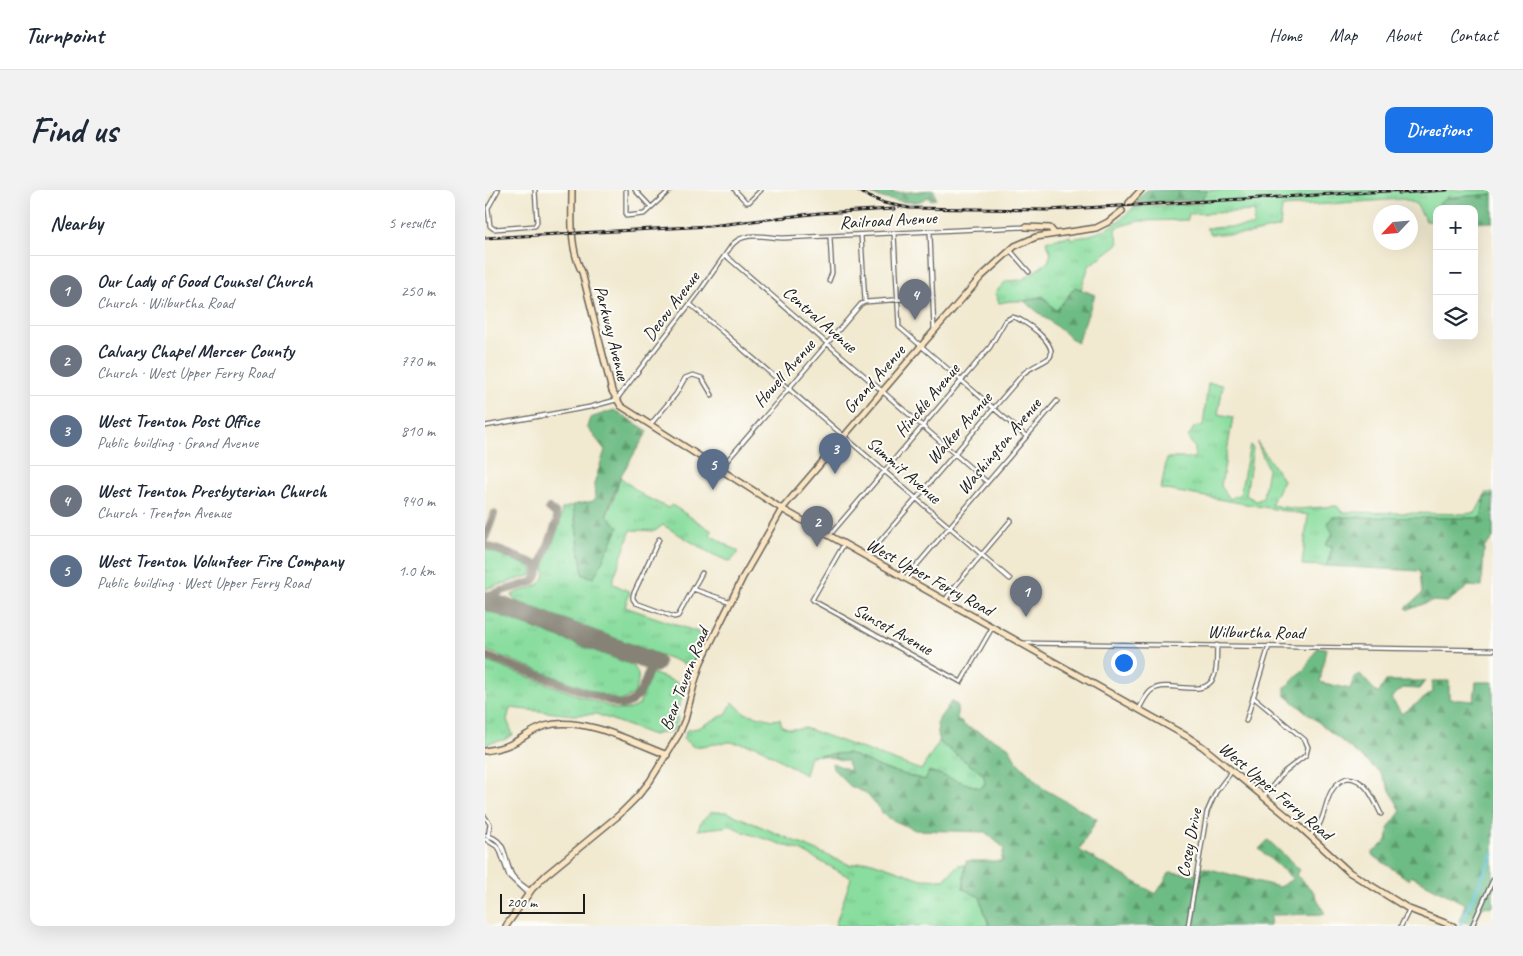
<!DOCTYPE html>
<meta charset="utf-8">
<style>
:root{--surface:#fff;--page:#f2f2f3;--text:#1f2937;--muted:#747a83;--line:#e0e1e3;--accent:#1a73e8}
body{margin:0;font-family:Caveat,sans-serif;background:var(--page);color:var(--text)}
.controls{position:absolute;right:15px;top:15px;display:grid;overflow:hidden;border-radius:10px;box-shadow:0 5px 20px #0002}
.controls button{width:45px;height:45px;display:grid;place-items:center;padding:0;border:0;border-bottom:1px solid var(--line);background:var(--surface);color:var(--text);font:25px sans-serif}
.compass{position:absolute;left:888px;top:15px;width:45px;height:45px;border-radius:50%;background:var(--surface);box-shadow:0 5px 20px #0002;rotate:244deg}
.scale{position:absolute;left:15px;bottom:12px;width:85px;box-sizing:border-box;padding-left:5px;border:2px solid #1c1c1c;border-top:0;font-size:14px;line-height:18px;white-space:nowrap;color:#1c1c1c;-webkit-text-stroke:4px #fdfcf7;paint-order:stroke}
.you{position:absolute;left:638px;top:472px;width:18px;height:18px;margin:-12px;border:4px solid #fff;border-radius:50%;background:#1a73e8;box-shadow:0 0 0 8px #1a73e833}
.badge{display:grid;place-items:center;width:32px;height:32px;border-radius:50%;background:var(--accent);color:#fff;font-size:16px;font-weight:700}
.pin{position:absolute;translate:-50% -41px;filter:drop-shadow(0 1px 2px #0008)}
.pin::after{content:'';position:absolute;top:26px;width:18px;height:15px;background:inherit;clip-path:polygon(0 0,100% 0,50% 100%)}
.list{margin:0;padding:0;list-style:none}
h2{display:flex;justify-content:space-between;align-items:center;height:65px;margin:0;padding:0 20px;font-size:21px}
h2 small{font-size:16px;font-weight:400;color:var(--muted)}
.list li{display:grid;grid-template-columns:32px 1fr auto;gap:15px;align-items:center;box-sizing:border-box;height:70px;padding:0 20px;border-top:1px solid var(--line)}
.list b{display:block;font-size:19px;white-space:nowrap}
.list p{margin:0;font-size:16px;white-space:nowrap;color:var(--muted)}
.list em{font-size:16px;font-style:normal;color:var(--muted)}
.icon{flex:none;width:28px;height:28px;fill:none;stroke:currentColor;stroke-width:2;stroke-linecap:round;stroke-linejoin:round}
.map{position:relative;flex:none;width:1008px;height:736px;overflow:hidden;border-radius:10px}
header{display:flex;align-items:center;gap:30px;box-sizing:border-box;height:70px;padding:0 25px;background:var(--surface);border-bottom:1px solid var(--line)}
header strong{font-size:24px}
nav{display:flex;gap:28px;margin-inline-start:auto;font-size:18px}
.intro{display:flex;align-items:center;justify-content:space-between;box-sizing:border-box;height:120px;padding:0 30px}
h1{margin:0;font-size:35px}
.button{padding:12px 22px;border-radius:10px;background:var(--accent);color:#fff;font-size:18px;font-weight:700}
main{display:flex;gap:30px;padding:0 30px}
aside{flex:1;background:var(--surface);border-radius:10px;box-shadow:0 5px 20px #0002}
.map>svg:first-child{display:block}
</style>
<header>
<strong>Turnpoint</strong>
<nav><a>Home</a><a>Map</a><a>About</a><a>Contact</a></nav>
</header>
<div class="intro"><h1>Find us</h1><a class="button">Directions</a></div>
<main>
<aside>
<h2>Nearby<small>5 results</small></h2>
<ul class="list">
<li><span class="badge" style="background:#6b7280">1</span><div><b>Our Lady of Good Counsel Church</b><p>Church · Wilburtha Road</p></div><em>250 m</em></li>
<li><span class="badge" style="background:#6b7280">2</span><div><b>Calvary Chapel Mercer County</b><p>Church · West Upper Ferry Road</p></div><em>770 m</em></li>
<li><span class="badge" style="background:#5c6f8a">3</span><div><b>West Trenton Post Office</b><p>Public building · Grand Avenue</p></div><em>810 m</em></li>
<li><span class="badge" style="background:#6b7280">4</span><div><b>West Trenton Presbyterian Church</b><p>Church · Trenton Avenue</p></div><em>940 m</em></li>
<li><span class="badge" style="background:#5c6f8a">5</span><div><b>West Trenton Volunteer Fire Company</b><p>Public building · West Upper Ferry Road</p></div><em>1.0 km</em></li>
</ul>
</aside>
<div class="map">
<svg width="1008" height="736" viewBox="0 0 1008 736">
<defs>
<pattern id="grass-tufts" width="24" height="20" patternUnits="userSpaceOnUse" patternTransform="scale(1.25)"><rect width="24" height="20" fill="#89dd9e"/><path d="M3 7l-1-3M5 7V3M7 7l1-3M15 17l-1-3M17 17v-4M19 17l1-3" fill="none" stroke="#76bd88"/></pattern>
<pattern id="forest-firs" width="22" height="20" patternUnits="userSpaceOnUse" patternTransform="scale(1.25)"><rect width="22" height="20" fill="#6ebc85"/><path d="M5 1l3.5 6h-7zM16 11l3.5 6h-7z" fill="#5a986c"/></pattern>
</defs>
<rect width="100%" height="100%" fill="#fdfcf7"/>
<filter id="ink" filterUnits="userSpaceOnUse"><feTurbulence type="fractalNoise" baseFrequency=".02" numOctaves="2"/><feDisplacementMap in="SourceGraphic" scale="10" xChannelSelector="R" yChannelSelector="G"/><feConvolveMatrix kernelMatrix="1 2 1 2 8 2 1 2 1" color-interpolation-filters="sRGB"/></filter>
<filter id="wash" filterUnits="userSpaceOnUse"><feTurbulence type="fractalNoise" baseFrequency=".0096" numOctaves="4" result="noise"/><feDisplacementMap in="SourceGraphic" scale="20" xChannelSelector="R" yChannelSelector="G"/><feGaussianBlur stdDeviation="1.12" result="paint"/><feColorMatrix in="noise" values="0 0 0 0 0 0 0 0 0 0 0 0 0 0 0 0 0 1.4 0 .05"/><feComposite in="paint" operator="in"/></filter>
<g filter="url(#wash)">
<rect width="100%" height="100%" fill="#f1e9d0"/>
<path fill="url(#grass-tufts)" stroke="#527c5d" d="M722 0H1008V4L962 8 951 16V31H941L931 14 918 9 797 17 795 37 764 44H726L721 38 768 36 770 21 704 24 703 30 653 31 630 38 634 53 604 76 596 99 590 97 571 121 558 106 539 111H525L514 113 510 103 521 91 537 90 563 72 566 63 561 51 585 46 586 49C615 44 628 38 649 17L718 13V4H721Z
M723 193 738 195 733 224 748 227 736 296 745 309 755 304 765 255 768 258 761 305 771 311 778 308 783 279 772 252 798 290 786 315 812 319 852 316 857 322 981 324 991 322 1001 303H1008V306H1000L997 328 847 327 848 343 840 355 848 356 841 376 817 375 823 325 676 299 682 268H710V258L703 248 709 237 718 236Z
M135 287 159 306 183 318 187 315 227 341 225 345 254 362 245 372 225 363 178 335 170 341 146 340 127 393 145 402 140 417 224 446 208 477 31 411 28 408 27 405C35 399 49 400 56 392 63 385 57 378 60 370 66 351 76 340 77 319L88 315 98 385 130 305Z
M0 359 44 376 48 381 47 385 0 399Z
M0 420 147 475C157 484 153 493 149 504L138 510H131L0 460Z
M0 471 133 520 145 519 154 515 167 483 202 496 191 523 193 530 189 540 168 545 111 524 88 525 25 518 22 530 28 545 19 550 0 554Z
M248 512 259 523 288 530 295 529 297 536 305 539 320 538 436 580 454 552 499 585 500 595 494 598 444 581 440 590 400 579 363 563 325 566 320 585 272 556 245 552 209 557 198 549 202 540 213 538 241 524Z
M226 622H242L365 675 384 671 437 689 459 690 473 675H480L478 699 495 707 504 736H350L366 688 315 660 261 643 246 636 213 640 216 631Z"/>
<path fill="url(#forest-firs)" stroke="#456c50" d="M380 0H402L411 3 449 0 451 9 446 10 442 7C439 9 435 12 431 12 418 13 390 9 380 0Z
M662 0H722L721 4 718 5V10L647 13Z
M1008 4V32H989V19H952L951 31V16L962 8Z
M590 97 610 105 592 153 539 111 558 106 571 121Z
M129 220 163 241 135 287 121 325 134 337 109 388 98 385 88 315 108 311 110 309 109 294 120 260 102 237 105 228Z
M1000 306H1008V348L999 358 997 397 984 396 962 412 946 411 923 420 921 418 937 404 935 381 841 376 848 356 840 355 848 344 843 334 847 327 996 328Z
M833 457 841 458 835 492 865 499 869 487 875 484 893 504 901 491H940L934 499 918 498 906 508 917 524 948 502 947 491H964V509L989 511 991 492H1008V717L997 716 990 735 974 731 980 714 926 686 924 690 886 664 902 651 904 637 916 621 896 583 800 505V498L820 478Z
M466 512 472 515V528L480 536 523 556 532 572 559 599 612 629 594 660 671 704 685 682 712 685 713 676 794 697 808 689 774 659 783 650 815 680 811 685 828 701 840 724 786 725 785 736H504L495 707 478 699 481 671H516L519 658 500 642 430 640 401 627 381 603 365 596 348 579 347 573 365 580 362 571 334 565 363 563 400 579 440 590 444 581 495 598 500 595 499 585 454 552 452 532Z"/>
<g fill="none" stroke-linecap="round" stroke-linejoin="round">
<path stroke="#5ac2d7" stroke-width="1" d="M670 1 673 0"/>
<path stroke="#5ac2d7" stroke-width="3" d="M975 735 1008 664"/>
<path stroke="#868276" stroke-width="8" d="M0 348 9 324
M0 355 48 373C55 379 54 386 47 392L0 406
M53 383 72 331 71 324 64 318
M0 466 136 515C157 513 160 489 167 472"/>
<path stroke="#868276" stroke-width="19" d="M0 410 170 473"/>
</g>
</g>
<g filter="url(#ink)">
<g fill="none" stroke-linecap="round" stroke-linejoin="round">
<g stroke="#67645b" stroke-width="5.5">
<path id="street" d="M13 0 3 18 5 36 9 39 50 36 52 32 50 0
M141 0V26L159 24 185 0
M150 0 166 17
M250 0 261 12H264L276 0
M445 42 449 140
M409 43 414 137 541 246
M376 45 380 112
M525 60 544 82
M240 65 502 292
M344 91 347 83 345 47
M205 114 525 389
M165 235 191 204 200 188 208 185 217 188 227 205
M0 236 105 217 131 210 214 102 247 55C260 40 282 48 299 48L541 37
M235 279 376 114 380 112 448 107
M344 346 505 157 520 131 527 127C538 128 573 154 565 167 562 171 545 177 538 184L382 366
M174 349 148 405V409L151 413 189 427 193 426 217 383
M359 354 327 410 476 492 507 438
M420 389 572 211
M208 399 246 412
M460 411 466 401 526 330
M536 453 1008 460
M768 507 820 550 823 557 821 565 799 582 779 606
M654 519C658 512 661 504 667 500 685 489 719 510 729 487 733 478 731 465 732 455
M761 531 784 456
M0 627 5 634 3 647
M0 645C24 650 18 669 27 685 32 692 39 696 45 701
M825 646C828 642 833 638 835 633 843 616 841 596 862 588 881 588 889 610 896 624
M0 649 14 658 24 686 43 704
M703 736 722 622 731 602 747 581
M916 736 924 720
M987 736 1008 690"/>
</g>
<g stroke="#67645b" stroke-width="8">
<path id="secondary" d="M87 0C87 26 84 58 97 82L127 201 136 216 297 319 703 547 718 557 814 636 864 682 924 719 968 736
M644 13 656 0
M541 37 565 38 570 44
M0 561C9 559 18 558 26 554 38 548 47 540 60 536 96 525 148 552 182 565
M21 736 47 699 61 685 134 625 152 607 165 591 194 544 200 530 210 491 216 472 258 387 297 319 436 156 496 87 530 56 551 47 611 38 623 32 637 21"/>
</g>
<use href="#street" stroke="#fff" stroke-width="3"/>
<use href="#secondary" stroke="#fbe6c4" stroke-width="5"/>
<g stroke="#1c1c1c" stroke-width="3">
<path id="rail" d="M373 0 384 7 399 13 424 18 563 20 920 0
M914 3 962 0
M0 48 225 36 335 23 409 19"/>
</g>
<use href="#rail" stroke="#fdfcf7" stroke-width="1" stroke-dasharray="4" stroke-linecap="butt"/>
</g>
</g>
<g text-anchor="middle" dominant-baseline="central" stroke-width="4" stroke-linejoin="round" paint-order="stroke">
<g font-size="18" fill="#1c1c1c" stroke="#fdfcf7">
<text transform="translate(403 30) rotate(-3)">Railroad Avenue</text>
<text transform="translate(186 116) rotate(-53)">Decou Avenue</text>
<text transform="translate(335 129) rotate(41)">Central Avenue</text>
<text transform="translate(127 143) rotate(76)">Parkway Avenue</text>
<text transform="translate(299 183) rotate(-49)">Howell Avenue</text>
<text transform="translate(389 189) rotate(-49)">Grand Avenue</text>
<text transform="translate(442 210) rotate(-50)">Hinckle Avenue</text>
<text transform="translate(474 238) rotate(-49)">Walker Avenue</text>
<text transform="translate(514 256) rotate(-50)">Washington Avenue</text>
<text transform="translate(419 280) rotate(41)">Summit Avenue</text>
<text transform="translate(445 387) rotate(29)">West Upper Ferry Road</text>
<text transform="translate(408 439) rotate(29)">Sunset Avenue</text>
<text transform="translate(771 442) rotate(1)">Wilburtha Road</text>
<text transform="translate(199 489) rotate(-69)">Bear Tavern Road</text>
<text transform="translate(791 601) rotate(40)">West Upper Ferry Road</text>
<text transform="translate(704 653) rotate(-79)">Cosey Drive</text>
</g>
</g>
</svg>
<div class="controls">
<button>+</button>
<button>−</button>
<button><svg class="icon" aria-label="layers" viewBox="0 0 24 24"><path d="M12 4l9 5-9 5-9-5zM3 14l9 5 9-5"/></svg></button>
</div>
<svg class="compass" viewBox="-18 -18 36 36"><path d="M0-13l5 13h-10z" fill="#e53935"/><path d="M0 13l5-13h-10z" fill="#747a83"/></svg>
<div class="scale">200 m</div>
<div class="you"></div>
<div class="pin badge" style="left:541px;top:427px;background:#6b7280">1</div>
<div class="pin badge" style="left:332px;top:357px;background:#6b7280">2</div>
<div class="pin badge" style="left:350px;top:284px;background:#5c6f8a">3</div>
<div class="pin badge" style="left:430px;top:130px;background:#6b7280">4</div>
<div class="pin badge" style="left:228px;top:300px;background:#5c6f8a">5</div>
</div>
</main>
